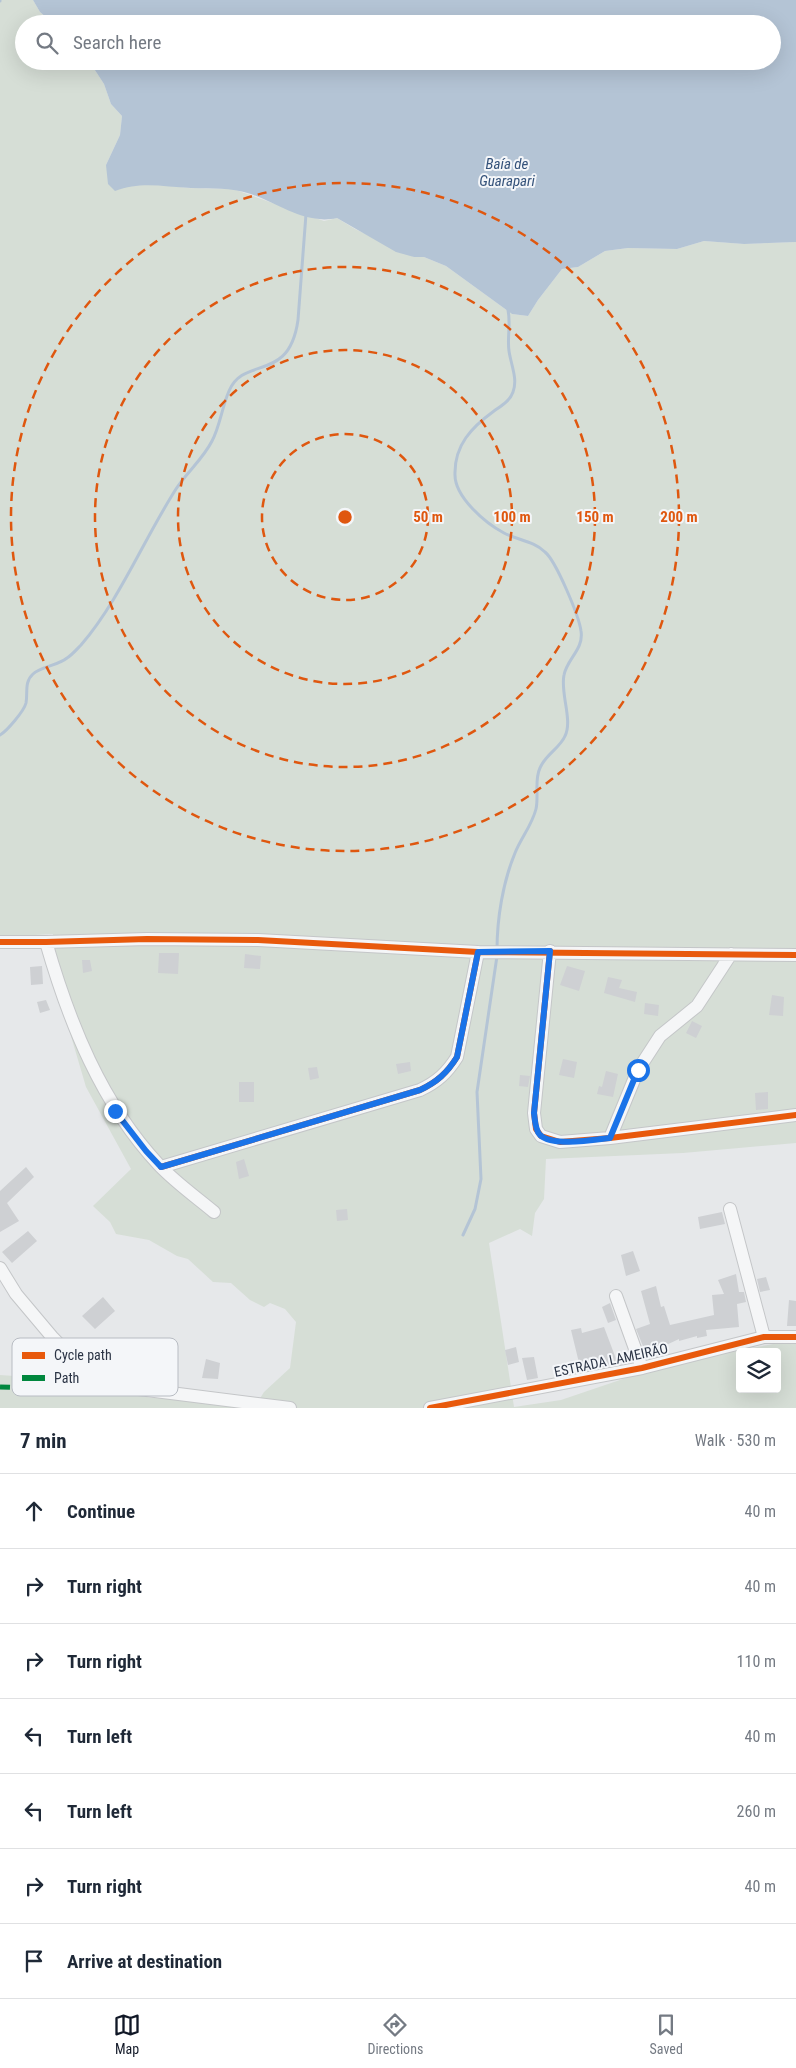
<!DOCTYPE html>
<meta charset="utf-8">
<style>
:root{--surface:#fff;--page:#f6f6f7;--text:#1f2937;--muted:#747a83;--line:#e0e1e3;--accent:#111827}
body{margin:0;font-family:"Roboto Condensed",sans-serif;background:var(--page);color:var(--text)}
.controls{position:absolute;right:15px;bottom:15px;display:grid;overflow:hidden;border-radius:5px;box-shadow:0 5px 20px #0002}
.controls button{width:45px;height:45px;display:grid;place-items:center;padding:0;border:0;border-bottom:1px solid var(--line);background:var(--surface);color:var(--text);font:25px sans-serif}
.stop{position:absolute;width:15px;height:15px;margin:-11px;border:4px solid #1a73e8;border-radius:50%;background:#fff}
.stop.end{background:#1a73e8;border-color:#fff;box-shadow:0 1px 5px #0008}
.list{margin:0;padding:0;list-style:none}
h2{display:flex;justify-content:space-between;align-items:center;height:65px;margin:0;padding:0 20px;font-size:21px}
h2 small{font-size:16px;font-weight:400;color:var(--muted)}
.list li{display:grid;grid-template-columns:32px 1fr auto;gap:15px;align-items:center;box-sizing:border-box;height:75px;padding:0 20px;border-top:1px solid var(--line)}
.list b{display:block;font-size:19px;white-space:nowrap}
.list em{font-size:16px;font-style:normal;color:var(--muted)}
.icon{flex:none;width:28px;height:28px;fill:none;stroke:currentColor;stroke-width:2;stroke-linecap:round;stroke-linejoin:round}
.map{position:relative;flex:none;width:796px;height:1408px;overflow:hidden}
.search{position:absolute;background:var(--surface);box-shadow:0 5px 20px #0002;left:15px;right:15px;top:15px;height:55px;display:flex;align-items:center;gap:12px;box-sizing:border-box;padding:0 18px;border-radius:28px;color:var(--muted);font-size:19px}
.sheet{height:590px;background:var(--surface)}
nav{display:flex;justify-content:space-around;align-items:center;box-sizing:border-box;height:70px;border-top:1px solid var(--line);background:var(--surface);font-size:14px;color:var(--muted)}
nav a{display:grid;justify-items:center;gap:2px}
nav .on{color:var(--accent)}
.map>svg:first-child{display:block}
</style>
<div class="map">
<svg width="796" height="1408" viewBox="0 0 796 1408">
<rect width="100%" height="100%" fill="#e6e8ea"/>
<path fill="#d6ded6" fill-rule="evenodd" d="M0 0H33L40 12 54 24H24V61H89L104 84 111 104 122 116 120 135 106 165 127 186 155 184 188 188 233 189 324 221 337 218 355 229 414 257H424L446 266 512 314 528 316 538 300 562 269 578 267 605 251 628 248 677 249 704 241 744 244 796 242V1143L683 1153 546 1159 544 1199 535 1213 532 1236 520 1229 489 1243 514 1407 561 1400 670 1363 779 1343 796 1342V1408H0V1375L43 1378 57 1358 100 1388 152 1398 259 1400 264 1392 290 1368 296 1322 285 1309 270 1303 264 1307 250 1300 231 1283 213 1282 188 1259 177 1256 149 1240 116 1234 110 1222 93 1206 131 1169 86 1087 61 1002 52 958 53 934 0 937ZM740 1352H777V1389H740Z"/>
<path fill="#b4c4d5" d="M33 0H796V242L744 244 704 241 677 249 628 248 605 251 578 267 562 269 538 300 528 316 512 314 446 266 424 257H414L396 252 337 218C306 225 279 204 251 194 229 187 213 189 191 188 164 187 141 181 115 191L108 184 106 165 120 135 122 116 111 104 104 84 89 61H772V24H54L40 12Z"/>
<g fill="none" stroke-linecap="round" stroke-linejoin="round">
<path stroke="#b4c4d5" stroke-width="3" d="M0 1V0
M0 735C7 731 24 711 26 703 28 693 24 682 33 674 42 666 57 666 67 658 72 655 77 649 81 645 119 601 144 539 176 489 187 472 203 459 212 441 220 426 222 407 229 391 244 355 289 384 298 320L306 214
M497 950C497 918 503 882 515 853 521 838 532 825 536 809 539 796 534 780 540 768 545 755 560 748 565 736 573 720 560 693 564 675 567 659 584 649 581 631 579 616 556 561 545 552 534 541 517 540 504 533 485 523 455 497 455 475 454 445 472 427 494 411 501 406 510 401 513 392 518 379 511 365 509 351 507 338 511 324 508 310
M463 1235 475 1209 481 1179 477 1092 497 956"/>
</g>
<path fill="#ced0d3" d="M159 953H179L178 974 158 973Z
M245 954 261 956 260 969 244 968Z
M82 960H90L92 971 83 973Z
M42 966 43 984 31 985 30 967Z
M567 966 585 971 579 991 560 985Z
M608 977 622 980 619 988 637 992 635 1002 604 993Z
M772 995 784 997 783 1016 769 1015Z
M46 1000 50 1010 40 1013 37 1002Z
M645 1003 659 1005 658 1016 644 1014Z
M692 1021 702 1026 696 1038 686 1033Z
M563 1059 577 1062 574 1078 559 1075Z
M410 1062 411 1071 398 1074 396 1064Z
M317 1067 319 1078 310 1080 308 1068Z
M606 1071 618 1074 613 1097 597 1094 599 1086 602 1087Z
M520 1075 530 1076 528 1087 519 1086Z
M239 1082H254V1102H239Z
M768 1092V1109L756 1110 755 1093Z
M244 1159 249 1176 239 1179 236 1162Z
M26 1167 34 1177 7 1203 19 1221 0 1232V1191Z
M347 1209 348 1220 337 1221 336 1210Z
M722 1212 725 1224 700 1229 698 1217Z
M28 1231 37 1241 12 1263 2 1252Z
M633 1251 640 1271 626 1276 621 1255Z
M736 1274 739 1292H744L746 1302 737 1304 739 1327 706 1330 707 1336 697 1338V1336L679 1341V1339L649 1353 648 1350 645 1351 636 1329 650 1324 641 1291 656 1286 661 1307 664 1306 670 1325 714 1315 712 1295 724 1294 718 1280Z
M766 1277 770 1290 760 1292 757 1279Z
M103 1297 115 1311 95 1329 82 1316Z
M789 1300 796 1301V1326H787Z
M610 1303 616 1320 608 1323 602 1307Z
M604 1327 618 1364 581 1371 571 1330 581 1328 582 1333Z
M516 1347 519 1362 508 1365 505 1350Z
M534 1357 538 1378 527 1380 522 1358Z
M206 1359 220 1363 218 1379 202 1378Z"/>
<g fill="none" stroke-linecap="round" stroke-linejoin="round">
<g stroke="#c4c6c8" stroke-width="14">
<path id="minor" d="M0 942H46L147 939 258 940 478 952 796 955
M46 942C69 1022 101 1103 159 1165 175 1182 196 1197 214 1212
M550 951 534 1113 536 1129 541 1136 560 1142 610 1138 796 1115
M610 1138 638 1070 660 1036 697 1006 731 954
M161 1167 420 1090C437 1082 447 1073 457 1057L478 952
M730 1209 764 1337
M0 1268 16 1294 53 1338 88 1374 131 1388 290 1408
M616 1296 642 1368
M430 1408 642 1368 764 1337H796"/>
</g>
<use href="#minor" stroke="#f5f6f7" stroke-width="12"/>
<path stroke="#00873e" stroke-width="5" stroke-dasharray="10 5" stroke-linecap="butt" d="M0 1387 28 1388"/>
<g stroke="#f4f6f9" stroke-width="9">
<path id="cycleway" d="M0 942H46L147 939 258 940 478 952 796 955
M550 951 534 1113 536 1129 541 1136 560 1142 610 1138 796 1115
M161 1167 420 1090C437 1082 447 1073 457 1057L478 952
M430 1408 642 1368 764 1337H796"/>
</g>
<use href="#cycleway" stroke="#e8590c" stroke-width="6"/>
</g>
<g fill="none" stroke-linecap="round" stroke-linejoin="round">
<path stroke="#1a73e8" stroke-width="6" d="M115 1111 146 1151 161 1167 420 1090C437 1082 447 1073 457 1057L478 952 550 951 534 1113C535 1120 535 1130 540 1135 553 1147 593 1140 610 1138L638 1070"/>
</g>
<g fill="none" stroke="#df570f" stroke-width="2.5" stroke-dasharray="9 6">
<circle cx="345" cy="517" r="83"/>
<circle cx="345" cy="517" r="167"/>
<circle cx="345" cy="517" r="250"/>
<circle cx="345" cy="517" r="334"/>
</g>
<g text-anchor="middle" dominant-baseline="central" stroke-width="4" stroke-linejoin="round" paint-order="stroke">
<g font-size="14" fill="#2b3445" stroke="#f4f6f9">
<text transform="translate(611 1360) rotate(-12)">ESTRADA LAMEIRÃO</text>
</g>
<g font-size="15" font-style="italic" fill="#34527a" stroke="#f4f6f9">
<text x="507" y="164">Baía de<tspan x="507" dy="17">Guarapari</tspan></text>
</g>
</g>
<rect x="12" y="1338" width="166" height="58" rx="8" fill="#f4f6f9" stroke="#b8bcc3" stroke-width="1"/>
<rect x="22" y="1352" width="23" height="7" fill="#e8590c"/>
<rect x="22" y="1375" width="23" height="6" fill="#00873e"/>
<g font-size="14" fill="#2b3445">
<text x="54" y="1360">Cycle path</text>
<text x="54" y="1383">Path</text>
</g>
<circle cx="345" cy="517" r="8" fill="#df570f" stroke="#f4f6f9" stroke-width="2.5"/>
<g font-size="15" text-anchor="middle" font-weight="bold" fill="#df570f" stroke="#f4f6f9" stroke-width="4" stroke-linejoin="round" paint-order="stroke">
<text x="428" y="522">50 m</text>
<text x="512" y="522">100 m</text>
<text x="595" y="522">150 m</text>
<text x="679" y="522">200 m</text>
</g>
</svg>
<div class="controls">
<button><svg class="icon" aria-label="layers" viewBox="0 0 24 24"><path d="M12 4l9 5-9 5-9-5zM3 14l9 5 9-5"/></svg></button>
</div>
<div class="stop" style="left:638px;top:1070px"></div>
<div class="stop end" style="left:115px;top:1111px"></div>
<div class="search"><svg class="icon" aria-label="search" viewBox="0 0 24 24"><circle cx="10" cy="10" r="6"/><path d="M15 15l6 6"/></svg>Search here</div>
</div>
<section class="sheet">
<h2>7 min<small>Walk · 530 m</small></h2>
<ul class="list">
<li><svg class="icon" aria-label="ahead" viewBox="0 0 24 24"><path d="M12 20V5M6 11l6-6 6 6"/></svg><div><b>Continue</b></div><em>40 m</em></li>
<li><svg class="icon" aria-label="right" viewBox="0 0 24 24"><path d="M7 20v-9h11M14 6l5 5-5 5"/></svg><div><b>Turn right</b></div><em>40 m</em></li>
<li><svg class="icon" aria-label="right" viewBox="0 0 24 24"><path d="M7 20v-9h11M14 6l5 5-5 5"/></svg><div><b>Turn right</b></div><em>110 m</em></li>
<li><svg class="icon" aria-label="left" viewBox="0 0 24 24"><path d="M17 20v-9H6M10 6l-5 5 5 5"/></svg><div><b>Turn left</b></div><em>40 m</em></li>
<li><svg class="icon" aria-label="left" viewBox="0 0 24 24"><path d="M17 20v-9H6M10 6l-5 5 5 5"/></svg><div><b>Turn left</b></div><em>260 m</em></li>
<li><svg class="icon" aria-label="right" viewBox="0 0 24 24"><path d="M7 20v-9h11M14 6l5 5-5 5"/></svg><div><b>Turn right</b></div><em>40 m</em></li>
<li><svg class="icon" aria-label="arrive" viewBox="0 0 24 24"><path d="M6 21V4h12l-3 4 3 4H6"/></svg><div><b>Arrive at destination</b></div></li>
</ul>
</section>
<nav>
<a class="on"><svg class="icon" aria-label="map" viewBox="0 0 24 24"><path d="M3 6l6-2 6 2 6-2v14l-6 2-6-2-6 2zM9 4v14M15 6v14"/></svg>Map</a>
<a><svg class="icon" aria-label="directions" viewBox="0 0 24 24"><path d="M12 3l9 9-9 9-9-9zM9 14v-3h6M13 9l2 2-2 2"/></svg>Directions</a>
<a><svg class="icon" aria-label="saved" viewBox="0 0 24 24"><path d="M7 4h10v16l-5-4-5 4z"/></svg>Saved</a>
</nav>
